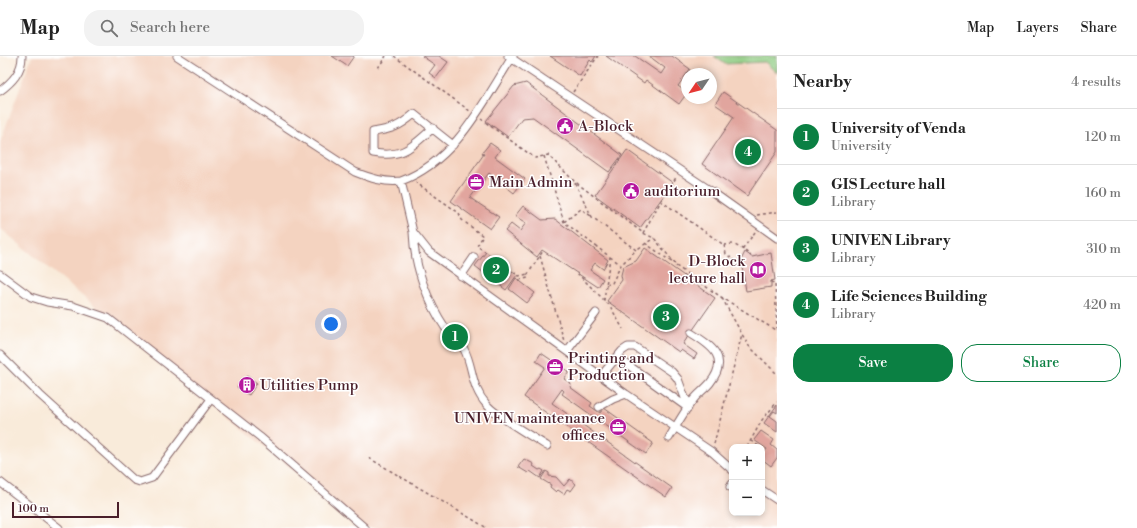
<!DOCTYPE html>
<meta charset="utf-8">
<style>
:root{--surface:#fff;--page:#f2f2f2;--text:#222;--muted:#767676;--line:#e0e0e0;--accent:#0b8043}
body{margin:0;font-family:"Libre Bodoni",serif;background:var(--page);color:var(--text)}
.controls{position:absolute;right:12px;bottom:12px;display:grid;overflow:hidden;border-radius:8px;box-shadow:0 2px 6px #0003}
.controls button{width:36px;height:36px;display:grid;place-items:center;padding:0;border:0;border-bottom:1px solid var(--line);background:var(--surface);color:var(--text);font:20px sans-serif}
.compass{position:absolute;left:681px;top:12px;width:36px;height:36px;border-radius:50%;background:var(--surface);box-shadow:0 2px 6px #0003;rotate:235deg}
.scale{position:absolute;left:12px;bottom:10px;width:107px;box-sizing:border-box;padding-left:4px;border:2px solid #4a1f2b;border-top:0;font-size:11px;line-height:14px;white-space:nowrap;color:#4a1f2b;-webkit-text-stroke:3px #fff;paint-order:stroke}
.you{position:absolute;left:331px;top:268px;width:14px;height:14px;margin:-10px;border:3px solid #fff;border-radius:50%;background:#1a73e8;box-shadow:0 0 0 6px #1a73e833}
.badge{display:grid;place-items:center;width:26px;height:26px;border-radius:50%;background:var(--accent);color:#fff;font-size:13px;font-weight:700}
.pin{position:absolute;translate:-50% -50%;border:2px solid #fff;box-shadow:0 1px 4px #0006}
.list{margin:0;padding:0;list-style:none}
h2{display:flex;justify-content:space-between;align-items:center;height:52px;margin:0;padding:0 16px;font-size:17px}
h2 small{font-size:13px;font-weight:400;color:var(--muted)}
.list li{display:grid;grid-template-columns:26px 1fr auto;gap:12px;align-items:center;box-sizing:border-box;height:56px;padding:0 16px;border-top:1px solid var(--line)}
.list b{display:block;font-size:15px;white-space:nowrap}
.list p{margin:0;font-size:13px;white-space:nowrap;color:var(--muted)}
.list em{font-size:13px;font-style:normal;color:var(--muted)}
.actions{display:flex;gap:8px;padding:12px 16px}
.actions a{flex:1;padding:9px 0;border:1px solid var(--accent);border-radius:16px;text-align:center;font-size:14px;color:var(--accent)}
.actions .main{background:var(--accent);color:#fff}
.icon{flex:none;width:22px;height:22px;fill:none;stroke:currentColor;stroke-width:2;stroke-linecap:round;stroke-linejoin:round}
.map{position:relative;flex:none;width:777px;height:472px;overflow:hidden}
header{display:flex;align-items:center;gap:24px;box-sizing:border-box;height:56px;padding:0 20px;background:var(--surface);border-bottom:1px solid var(--line)}
header strong{font-size:19px}
nav{display:flex;gap:22px;margin-inline-start:auto;font-size:14px}
.search{width:280px;height:36px;background:var(--page);display:flex;align-items:center;gap:10px;box-sizing:border-box;padding:0 14px;border-radius:16px;color:var(--muted);font-size:15px}
main{display:flex}
aside{flex:1;background:var(--surface)}
.map>svg:first-child{display:block}
</style>
<header>
<strong>Map</strong>
<div class="search"><svg class="icon" aria-label="search" viewBox="0 0 24 24"><circle cx="10" cy="10" r="6"/><path d="M15 15l6 6"/></svg>Search here</div>
<nav><a>Map</a><a>Layers</a><a>Share</a></nav>
</header>
<main>
<div class="map">
<svg width="777" height="472" viewBox="0 0 777 472">
<rect width="100%" height="100%" fill="#fff"/>
<filter id="ink" filterUnits="userSpaceOnUse"><feTurbulence type="fractalNoise" baseFrequency=".025" numOctaves="2"/><feDisplacementMap in="SourceGraphic" scale="8" xChannelSelector="R" yChannelSelector="G"/><feConvolveMatrix kernelMatrix="1 2 1 2 8 2 1 2 1" color-interpolation-filters="sRGB"/></filter>
<filter id="wash" filterUnits="userSpaceOnUse"><feTurbulence type="fractalNoise" baseFrequency=".012" numOctaves="4" result="noise"/><feDisplacementMap in="SourceGraphic" scale="16" xChannelSelector="R" yChannelSelector="G"/><feGaussianBlur stdDeviation="0.9" result="paint"/><feColorMatrix in="noise" values="0 0 0 0 0 0 0 0 0 0 0 0 0 0 0 0 0 1.4 0 .05"/><feComposite in="paint" operator="in"/></filter>
<g filter="url(#wash)">
<rect width="100%" height="100%" fill="#f9ebda"/>
<path fill="#f4d3c0" fill-rule="evenodd" d="M32 0H777V472H363L0 172V86ZM687 18H711V42H687ZM732 391H762V457H732Z"/>
<path fill="#8ecb81" stroke="#6c7556" d="M714 0H777V17L765 6 725 8Z"/>
<g id="blocks">
<path fill="#e1a59e" d="M332 0H354L347 10Z
M422 0H439L448 6 436 22 429 17 435 9Z
M550 0H596L592 6 590 4 580 20Z
M606 0H635L661 18 665 12 649 0H672L690 13 678 30 687 37 679 48 646 24 644 27Z
M526 27 622 99 609 116 533 61 522 62 508 81 486 65 514 30Z
M723 36 777 74V96L747 140 702 108 734 61 715 48Z
M490 87 500 94 495 101 525 123 514 137 489 117 470 142 499 161 490 173 451 145 484 98 482 97Z
M627 94 673 127 640 172 595 139Z
M523 150 542 164 555 163 608 204 603 213 595 207 590 214 603 223 598 231 542 194 537 201 505 175 511 168 520 175 526 167 515 160Z
M645 192 715 242 683 288 697 298 694 303 681 294 679 296 607 245 622 224 621 219 623 211 636 205Z
M486 196 517 219 506 234 475 210Z
M745 196 752 201 771 197 775 224 771 225V231L746 235 741 204Z
M516 222 535 237 527 247 509 233Z
M541 297 569 316 564 323 571 328 570 331 592 347 590 350 600 357 604 352 653 387 646 398 562 338 564 335 562 333 552 347 672 432 666 441 524 341 545 311 536 305Z
M247 320 257 327 249 339 237 331Z
M777 349V357L774 355 770 360 777 365V376L764 367Z
M761 375 774 384 771 389 777 394V402L771 410 762 403V395L764 397 767 393 754 384Z
M524 403 534 408 533 410 539 414 541 413 544 415 540 422 530 415 528 417 518 411Z
M546 415 549 417V420L556 421 564 430 570 423 576 428 571 435 567 433 564 438 558 434 556 436 550 431 551 429 541 423Z"/>
</g>
</g>
<g filter="url(#ink)">
<use href="#blocks" fill-opacity="0" stroke="#876668" stroke-width="1"/>
<g fill="none" stroke-linecap="round" stroke-linejoin="round">
<g stroke="#876668" stroke-width="9">
<path id="minor" d="M177 0 355 116C370 122 385 127 401 125L413 176 429 196 626 338 712 396 732 414
M508 0 711 135 777 182
M0 35C12 26 22 16 22 0
M433 72C411 91 404 102 373 97V76C392 73 399 71 414 58L453 89
M401 125C457 104 483 46 513 0
M413 176C414 210 427 245 446 273 451 280 459 285 464 293 474 312 470 330 487 349 499 362 531 380 547 390
M0 218 31 241 47 246 73 250 108 262 260 381 365 472
M461 220 474 201
M567 295 596 257
M0 299 40 339 134 424 140 426 152 422 211 343
M617 301 688 352
M601 320 622 295 628 291H635L672 316 678 323 685 342 690 348
M599 351 613 343 626 338
M669 382C677 369 684 355 694 343 699 337 705 333 710 327 730 302 712 290 691 277
M0 426 59 472
M730 431 732 428
M762 434 777 444"/>
</g>
<path stroke="#876668" stroke-width="1.5" stroke-dasharray="3 3" stroke-linecap="butt" d="M394 0 470 55
M378 12 386 0
M573 36 598 0
M481 63 535 102 548 99 574 125 643 177 654 182 676 209 675 211
M544 100 564 166 610 201 604 244
M415 126 459 157 462 164 483 180 477 190 519 220 528 218
M575 127 592 161 636 194 654 182
M661 145 677 120
M757 159 777 156
M564 166 581 153 591 160
M643 177 661 145 724 189 726 198 738 207
M645 187 673 207
M724 189 733 188 744 194
M540 200 564 285
M610 201 620 208
M752 201 743 193 755 176
M676 210 721 241 777 275
M577 217 610 250 623 273
M519 224 528 222V218L543 195
M771 225 775 228 777 275
M606 229 612 227 621 209 636 194
M722 242 748 289 777 318
M751 385 760 391
M714 388 742 278
M747 391 762 364 777 346
M762 392V393
M369 402 487 472"/>
<use href="#minor" stroke="#fff" stroke-width="7"/>
</g>
</g>
<defs>
<g id="civic-disc" transform="scale(0.9)"><circle r="9.5" fill="#b5179e" stroke="#fff"/><path d="M-.6-6.5H3V-4.5H.6V-3L4-1V1h2V6H-6V1h2V-1L-.6-3ZM-1.2 2.5V6h2.4V2.5Z" fill="#fff"/></g>
<g id="office-disc" transform="scale(0.9)"><circle r="9.5" fill="#b5179e" stroke="#fff"/><path d="M-6-3h4V-5.5h4V-3h4V5H-6ZM-1-4.5V-3h2v-1.5ZM-6 0V1H6V0Z" fill="#fff"/></g>
<g id="library-disc" transform="scale(0.9)"><circle r="9.5" fill="#b5179e" stroke="#fff"/><path d="M-6-4Q-3-5.5-.7-3.5V5Q-3 3-6 4ZM6-4Q3-5.5 .7-3.5V5Q3 3 6 4Z" fill="#fff"/></g>
<g id="building-disc" transform="scale(0.9)"><circle r="9.5" fill="#b5179e" stroke="#fff"/><path d="M-4-6H4V6H1V3H-1V6H-4ZM-2.5-4.3h1.7v1.8h-1.7ZM.8-4.3h1.7v1.8H.8ZM-2.5-1h1.7V.8h-1.7ZM.8-1h1.7V.8H.8Z" fill="#fff"/></g>
</defs>
<g fill-rule="evenodd">
<use href="#civic-disc" x="565" y="70"/>
<use href="#office-disc" x="476" y="126"/>
<use href="#civic-disc" x="631" y="135"/>
<use href="#library-disc" x="758" y="214"/>
<use href="#office-disc" x="555" y="311"/>
<use href="#building-disc" x="247" y="329"/>
<use href="#office-disc" x="618" y="371"/>
</g>
<g text-anchor="middle" dominant-baseline="central" stroke-width="3" stroke-linejoin="round" paint-order="stroke">
<g font-size="15" fill="#4a1f2b" stroke="#fff" text-anchor="start">
<text x="578" y="70">A-Block</text>
<text x="489" y="126">Main Admin</text>
<text x="644" y="135">auditorium</text>
<text x="745" y="205" text-anchor="end">D-Block<tspan x="745" dy="17">lecture hall</tspan></text>
<text x="568" y="302">Printing and<tspan x="568" dy="17">Production</tspan></text>
<text x="260" y="329">Utilities Pump</text>
<text x="605" y="362" text-anchor="end">UNIVEN maintenance<tspan x="605" dy="17">offices</tspan></text>
</g>
</g>
</svg>
<div class="controls">
<button>+</button>
<button>−</button>
</div>
<svg class="compass" viewBox="-18 -18 36 36"><path d="M0-13l5 13h-10z" fill="#e53935"/><path d="M0 13l5-13h-10z" fill="#767676"/></svg>
<div class="scale">100 m</div>
<div class="you"></div>
<div class="pin badge" style="left:455px;top:281px">1</div>
<div class="pin badge" style="left:496px;top:214px">2</div>
<div class="pin badge" style="left:666px;top:261px">3</div>
<div class="pin badge" style="left:748px;top:96px">4</div>
</div>
<aside>
<h2>Nearby<small>4 results</small></h2>
<ul class="list">
<li><span class="badge">1</span><div><b>University of Venda</b><p>University</p></div><em>120 m</em></li>
<li><span class="badge">2</span><div><b>GIS Lecture hall</b><p>Library</p></div><em>160 m</em></li>
<li><span class="badge">3</span><div><b>UNIVEN Library</b><p>Library</p></div><em>310 m</em></li>
<li><span class="badge">4</span><div><b>Life Sciences Building</b><p>Library</p></div><em>420 m</em></li>
</ul>
<div class="actions"><a class="main">Save</a><a>Share</a></div>
</aside>
</main>
